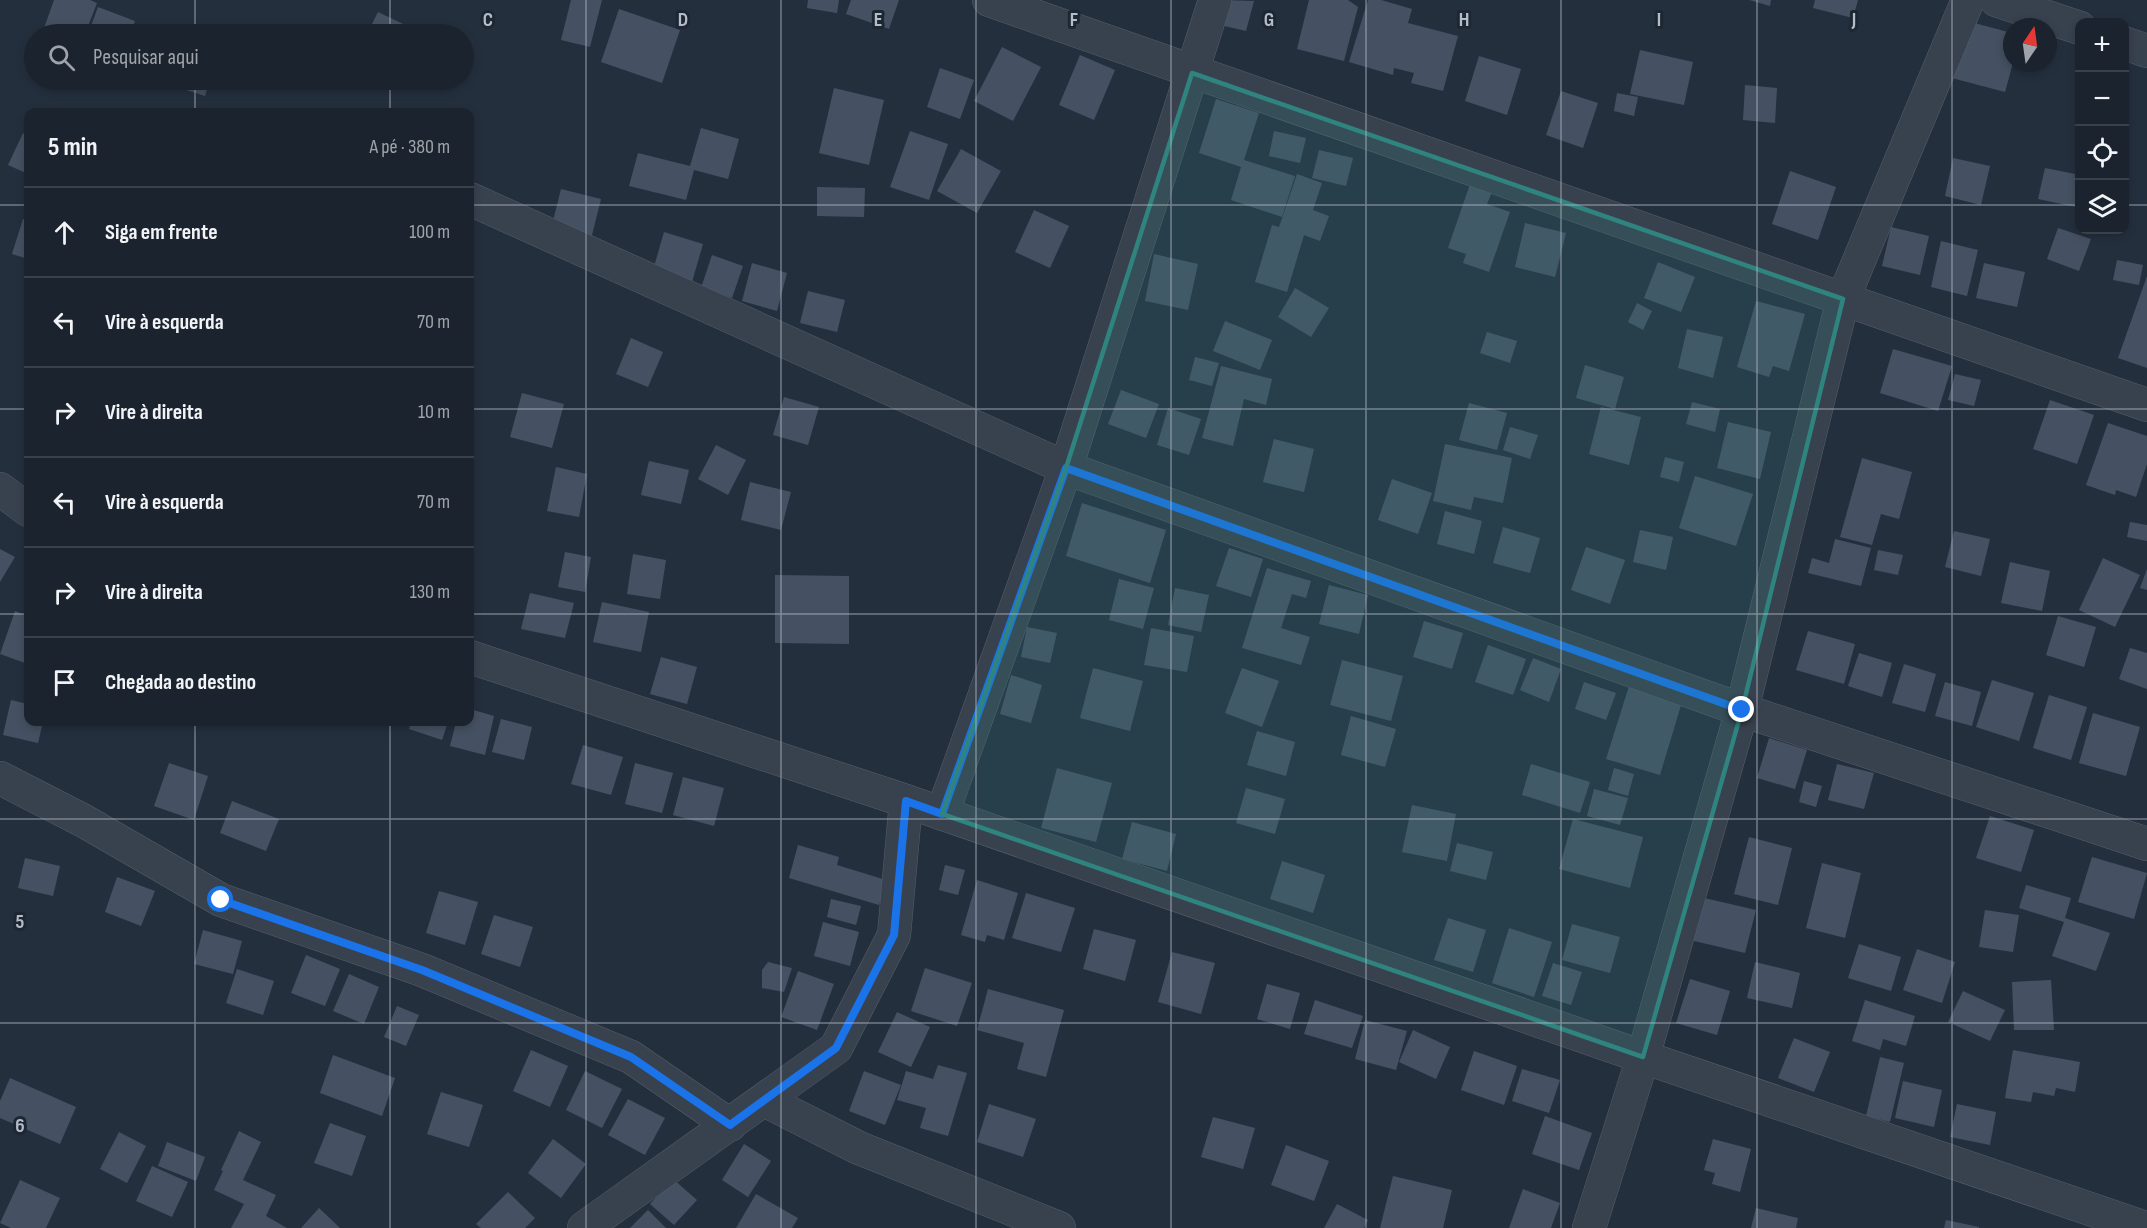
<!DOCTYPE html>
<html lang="pt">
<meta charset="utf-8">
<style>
:root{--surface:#1b232e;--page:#242b36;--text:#f1f3f6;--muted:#a0a4aa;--line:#39404a}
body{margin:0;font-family:"Sofia Sans Condensed",sans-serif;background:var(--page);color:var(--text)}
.controls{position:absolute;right:18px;top:18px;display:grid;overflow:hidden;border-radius:12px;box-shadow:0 3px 9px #0003}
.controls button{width:54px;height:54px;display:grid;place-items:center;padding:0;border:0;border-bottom:2px solid var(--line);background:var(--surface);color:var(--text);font:30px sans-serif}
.compass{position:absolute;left:2003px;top:18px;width:54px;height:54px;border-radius:50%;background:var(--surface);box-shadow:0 3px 9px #0003;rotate:13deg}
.stop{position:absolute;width:18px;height:18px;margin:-14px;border:4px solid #1a73e8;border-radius:50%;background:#fff}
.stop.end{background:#1a73e8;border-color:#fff;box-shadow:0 2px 6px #0008}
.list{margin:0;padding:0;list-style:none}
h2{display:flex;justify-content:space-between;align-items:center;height:78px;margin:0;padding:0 24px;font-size:26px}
h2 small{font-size:20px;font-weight:400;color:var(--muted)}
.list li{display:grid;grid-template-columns:39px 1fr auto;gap:18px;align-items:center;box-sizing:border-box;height:90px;padding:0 24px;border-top:2px solid var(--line)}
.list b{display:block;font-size:22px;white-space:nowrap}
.list em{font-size:20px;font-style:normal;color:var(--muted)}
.icon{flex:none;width:33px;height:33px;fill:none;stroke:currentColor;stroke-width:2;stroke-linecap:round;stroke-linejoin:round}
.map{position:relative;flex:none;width:2147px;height:1228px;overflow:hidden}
.search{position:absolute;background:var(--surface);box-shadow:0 3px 9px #0003;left:24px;top:24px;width:450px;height:66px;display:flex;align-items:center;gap:15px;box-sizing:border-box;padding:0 21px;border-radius:33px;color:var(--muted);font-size:22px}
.panel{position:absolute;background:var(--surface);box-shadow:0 3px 9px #0003;left:24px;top:108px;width:450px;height:618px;border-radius:12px}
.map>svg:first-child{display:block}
</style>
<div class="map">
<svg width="2147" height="1228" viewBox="0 0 2147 1228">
<rect width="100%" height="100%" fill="#242f3e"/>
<path fill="#455162" d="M54 0H90L97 3 85 34H62L44 28Z
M571 0H602L590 47 561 40Z
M808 0H839L837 13 807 8Z
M851 0H899L889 29 846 14Z
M1222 0 1254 1 1246 31 1216 24Z
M1309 0H1348L1358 7 1344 61 1297 49Z
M1368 0H1381L1412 9 1408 23 1458 36 1443 91 1411 83 1414 73 1394 68 1393 75 1349 62Z
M1749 0H1771L1770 6Z
M1815 0H1858L1853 18 1813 8Z
M98 7 135 21 130 34H88Z
M619 9 680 30 662 83 601 62Z
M378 12 403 24 399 34H367Z
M1963 20 2012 33 2013 63 2005 92 1948 77Z
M155 27 176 34H152Z
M1002 47 1041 67 1013 121 974 101Z
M1640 50 1693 62 1684 105 1630 94Z
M1080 55 1115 70 1094 120 1059 105Z
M1479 56 1521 69 1507 115 1465 101Z
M940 68 974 80 960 119 927 107Z
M186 80H210L205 96 183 89Z
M1745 85 1777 88 1775 123 1743 120Z
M834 88 884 100 869 165 819 153Z
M1561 91 1598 103 1583 148 1546 135Z
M1617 93 1638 97 1634 116 1614 111Z
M1216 99 1259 113 1244 160 1295 176 1282 217 1231 200 1241 167 1199 153Z
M701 128 739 139 728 179 694 170 686 200 629 186 638 153 690 166Z
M910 131 948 144 929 200 890 187Z
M1274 131 1306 138 1300 163 1269 156Z
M23 133 28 136V174L8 165Z
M961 149 1001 171 977 213 937 191Z
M1319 150 1353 158 1346 186 1312 178Z
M1953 158 1990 166 1981 205 1945 196Z
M2045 168 2080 175V190L2076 207 2038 199Z
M1790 171 1836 187 1818 240 1772 224Z
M1297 174 1322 183 1313 210 1329 216 1320 241 1304 235 1287 292 1255 282 1272 225 1279 227Z
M1470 184 1492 192 1487 204 1510 212 1489 272 1463 263 1466 254 1448 248Z
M817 187 865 188 864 217 817 216Z
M561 189 601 199 591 239 551 229Z
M1034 210 1069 226 1050 268 1015 252Z
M23 219 28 221V259L12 254Z
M1525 223 1566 233 1555 277 1515 267Z
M1891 227 1929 236 1920 275 1882 266Z
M2058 228 2091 239 2079 271 2047 259Z
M664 232 703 244 692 282 653 270Z
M1941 241 1978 250 1967 296 1931 287Z
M1154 254 1198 264 1188 310 1145 301Z
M712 255 743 266 732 298 701 288Z
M2117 260 2143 265 2139 285 2113 280Z
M1658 262 1695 277 1681 312 1644 298Z
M752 263 787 273 777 311 742 301Z
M1984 263 2025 272 2017 307 1976 298Z
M2147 276V368L2118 358Z
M1295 288 1329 308 1311 337 1278 317Z
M808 291 845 300 837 332 800 323Z
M1756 301 1805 314 1789 371 1773 366 1769 377 1737 367Z
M1637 303 1652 311 1643 330 1628 322Z
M1225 321 1272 340 1260 370 1213 351Z
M1687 329 1723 337 1713 378 1678 368Z
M1487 332 1517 341 1510 363 1480 353Z
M631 338 663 352 648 387 616 374Z
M1893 349 1952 366 1938 411 1880 393Z
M1195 357 1219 363 1212 386 1189 380Z
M1585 365 1624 377 1615 409 1576 398Z
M1221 366 1272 379 1266 405 1244 399 1233 446 1202 438Z
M1955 374 1981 380 1974 406 1948 400Z
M1121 390 1159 404 1146 438 1108 424Z
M522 393 564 404 552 448 510 437Z
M784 397 819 407 808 445 773 435Z
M2050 400 2094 415 2077 464 2033 449Z
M1692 402 1720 409 1715 432 1686 424Z
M1469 403 1507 413 1497 450 1459 440Z
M1601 407 1641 417 1629 465 1589 454Z
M1168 408 1201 419 1189 455 1157 445Z
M1728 422 1771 432 1760 479 1717 468Z
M2108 423 2147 436V464L2136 497 2116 490 2115 495 2086 485Z
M1510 427 1538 435 1530 459 1503 450Z
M1274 439 1314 449 1304 492 1263 482Z
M1445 444 1512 458 1503 503 1474 497 1471 510 1433 501Z
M716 445 746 460 728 495 698 479Z
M1665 457 1684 462 1679 482 1660 477Z
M1862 458 1912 472 1899 519 1881 514 1872 545 1840 537Z
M649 461 689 470 681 504 641 495Z
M556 467 587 474 579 517 547 511Z
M1695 476 1753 494 1736 546 1679 528Z
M1392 479 1432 493 1418 534 1378 520Z
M750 482 791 492 781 530 741 520Z
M1082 503 1166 530 1150 583 1066 556Z
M1445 511 1482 521 1474 554 1437 544Z
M2130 522 2147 525V541L2127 537Z
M1503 527 1540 538 1530 573 1493 563Z
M1640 530 1673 537 1666 570 1633 562Z
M1954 531 1990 539 1981 576 1945 567Z
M1835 539 1871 548 1861 586 1808 573 1812 558 1829 563Z
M1586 547 1625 560 1610 604 1571 590Z
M1229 548 1263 559 1251 597 1216 586Z
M0 549 15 557 0 582Z
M1878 550 1903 555 1898 575 1874 570Z
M565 552 591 557 585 592 558 587Z
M633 554 666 560 660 599 627 594Z
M2103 558 2140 575 2115 627 2079 610Z
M2010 562 2050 571 2042 611 2001 603Z
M1267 568 1311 581 1306 598 1292 594 1281 628 1310 637 1301 665 1242 648Z
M2147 569V590L2140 588Z
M775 575 849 576V644L775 643Z
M1119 579 1154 588 1143 629 1109 620Z
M1329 585 1368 595 1359 634 1319 624Z
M1175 588 1209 595 1201 632 1168 625Z
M530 593 574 603 565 638 521 629Z
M602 602 649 612 641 652 593 642Z
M15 611 28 616V654L25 663 0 654Z
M2058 616 2096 627 2084 667 2046 655Z
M1424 621 1463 633 1452 669 1413 657Z
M1027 627 1057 633 1050 663 1021 657Z
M1151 628 1194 636 1187 672 1144 665Z
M1808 631 1855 644 1844 684 1796 670Z
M1488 645 1526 659 1513 695 1475 682Z
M2130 648 2147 653V689L2119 679Z
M1859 653 1892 663 1882 697 1848 686Z
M661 657 697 667 687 704 650 694Z
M1533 658 1561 669 1549 702 1520 690Z
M1342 660 1403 676 1391 721 1330 705Z
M1904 664 1936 674 1925 712 1892 703Z
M1093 668 1143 681 1130 731 1080 718Z
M1242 668 1279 681 1262 727 1225 713Z
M1011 675 1042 685 1031 723 1000 714Z
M1992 680 2034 693 2019 741 1976 727Z
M1584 682 1616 693 1606 720 1575 709Z
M1945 682 1981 692 1972 726 1935 716Z
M1629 686 1682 702 1660 775 1606 759Z
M2049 695 2087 707 2071 760 2033 748Z
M11 700 28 704V722H43L38 743 3 735Z
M470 709 494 716 485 755 450 746 456 722H470Z
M2093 713 2140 727 2126 776 2079 763Z
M1351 716 1396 729 1385 767 1341 755Z
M501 719 532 727 524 760 492 752Z
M411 722H448L442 740 409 729Z
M1257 731 1295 742 1286 776 1247 765Z
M1769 738 1807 750 1795 789 1757 778Z
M583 745 623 757 611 795 571 784Z
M169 763 208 776 194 820 154 806Z
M635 763 673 773 662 813 625 804Z
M1531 764 1590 782 1580 813 1522 795Z
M1837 764 1874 773 1864 809 1828 800Z
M1057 768 1112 783 1096 842 1041 828Z
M1614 768 1634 774 1628 796 1608 790Z
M683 777 724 788 714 826 673 815Z
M1804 781 1822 786 1816 807 1799 802Z
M1246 788 1285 799 1275 834 1236 823Z
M1594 789 1628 798 1620 825 1587 816Z
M232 801 279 819 266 851 220 833Z
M1412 805 1456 814 1447 861 1402 852Z
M1990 816 2034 830 2021 872 1976 858Z
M1573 819 1643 837 1630 888 1559 869Z
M1132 822 1176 834 1167 871 1122 859Z
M1749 837 1792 848 1778 905 1734 894Z
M1457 843 1493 852 1486 880 1450 871Z
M798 845 839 857 837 865 886 880 879 905 789 878Z
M2092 857 2147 873 2134 919 2078 902Z
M25 858 60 866 53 896 18 888Z
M1282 861 1325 875 1313 913 1270 899Z
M1822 863 1861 873 1845 938 1806 928Z
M945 865 965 870 958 895 939 890Z
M117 877 155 891 141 926 105 912Z
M977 880 1018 893 1004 940 987 935 985 942 961 935Z
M2026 885 2071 898 2065 918 2110 933 2096 971 2052 956 2064 922 2019 908Z
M439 891 478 902 465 945 426 933Z
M1026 893 1075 908 1061 952 1012 938Z
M1700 897 1756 910 1745 953 1690 940Z
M831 899 861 906 856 925 827 917Z
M1985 910 2019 915 2013 952 1979 947Z
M494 915 533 927 520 967 481 954Z
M1448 918 1486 930 1473 972 1434 960Z
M823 922 859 932 850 966 814 956Z
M1572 924 1620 937 1610 973 1562 960Z
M1509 928 1552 942 1534 997 1492 983Z
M1094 929 1136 940 1125 981 1083 969Z
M203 930 242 941 233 974 194 964Z
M1859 944 1901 957 1891 991 1848 978Z
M1917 949 1955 962 1942 1003 1903 990Z
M1172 952 1215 963 1201 1014 1158 1002Z
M306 955 340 969 325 1006 291 993Z
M768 962 792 968 784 992 762 988V970Z
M1755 962 1800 973 1792 1008 1747 998Z
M1553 963 1582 972 1571 1005 1542 996Z
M925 968 972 983 957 1026 911 1011Z
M237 969 274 981 263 1015 226 1003Z
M798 971 834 984 817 1030 781 1017Z
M349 974 379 987 364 1024 333 1011Z
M1690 979 1730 991 1717 1035 1676 1023Z
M2051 980 2054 1030H2014L2012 982Z
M1267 984 1300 993 1290 1029 1257 1019Z
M988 989 1064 1010 1046 1077 1017 1069 1024 1043 977 1030Z
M1963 991 2005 1010 1990 1041 1948 1022Z
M1315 1000 1363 1016 1352 1048 1304 1034Z
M1865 1000 1915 1016 1906 1046 1883 1039 1880 1050 1852 1041Z
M397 1006 419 1015 406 1046 384 1037Z
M897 1012 930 1027 911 1067 878 1052Z
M1365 1020 1407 1031 1396 1070 1355 1059Z
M1413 1030 1450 1047 1436 1079 1399 1062Z
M1794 1038 1830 1052 1814 1092 1778 1078Z
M531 1050 568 1066 550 1107 513 1091Z
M2013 1050 2080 1062 2075 1092 2056 1088 2054 1096 2033 1092 2031 1102 2005 1098Z
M1474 1051 1517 1066 1504 1105 1461 1090Z
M333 1055 395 1078 382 1116 320 1093Z
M1880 1057 1904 1063 1890 1122 1866 1116Z
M938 1065 967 1073 948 1136 920 1128 926 1108 897 1100 906 1071 933 1079Z
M1522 1069 1560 1080 1549 1113 1512 1101Z
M585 1071 622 1089 602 1128 566 1110Z
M864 1071 901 1085 885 1125 849 1111Z
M10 1078 76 1107 60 1144 0 1118V1101Z
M1903 1081 1942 1090 1934 1127 1895 1118Z
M441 1092 483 1105 469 1147 427 1134Z
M628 1099 665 1118 645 1155 608 1135Z
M989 1104 1036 1119 1023 1157 977 1142Z
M1957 1104 1996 1112 1990 1145 1950 1137Z
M1545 1116 1592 1133 1579 1170 1532 1154Z
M1213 1117 1255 1128 1243 1169 1201 1157Z
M330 1123 366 1136 352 1176 314 1163Z
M239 1131 261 1142 243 1180 276 1195 266 1216 287 1228H231L244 1204 214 1190 223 1171 221 1170Z
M119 1132 146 1146 127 1183 100 1169Z
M553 1139 586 1164 561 1198 528 1173Z
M1713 1139 1751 1149 1740 1192 1712 1184 1715 1173 1704 1170Z
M167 1142 205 1157 196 1181 158 1166Z
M744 1144 771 1161 748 1197 722 1180Z
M1286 1145 1329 1161 1314 1201 1271 1185Z
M152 1166 188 1182 172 1217 136 1201Z
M1393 1176 1452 1190 1443 1228H1380Z
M673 1179 697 1200 674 1225 650 1204Z
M20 1180 60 1198 46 1228H11L0 1223Z
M1523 1189 1560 1203 1551 1228H1509Z
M508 1192 535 1218 525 1228H481L476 1224Z
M756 1194 798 1218 792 1228H736Z
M1337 1204 1368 1220 1364 1228H1324Z
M319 1208 340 1228H301Z
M1756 1208 1798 1218 1796 1228H1751Z
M648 1210 666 1228H630Z
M1946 1220 1979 1227V1228H1944Z"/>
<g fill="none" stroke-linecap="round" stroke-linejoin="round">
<g stroke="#565f6c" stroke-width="34">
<path id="minor" d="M989 0 1843 299 1742 710 1643 1057 1589 1228
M1968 0 1843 299 2147 405
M1996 0 2080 28
M2124 43 2147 51
M470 199 1066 468 1742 710 2147 844
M0 489 28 510
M470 657 906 801
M0 778 84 821 221 900 422 970 631 1057 730 1125
M942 814 1066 468 1215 0
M764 1100 859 1148 1059 1228
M584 1228 836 1048 894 935 906 801 1643 1057 2146 1228"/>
</g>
<use href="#minor" stroke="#38414e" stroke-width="33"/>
</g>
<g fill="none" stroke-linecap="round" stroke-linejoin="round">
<path stroke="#1a73e8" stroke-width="8" d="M221 900 422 970 631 1057 730 1125 836 1048 894 935 906 801 942 814 1066 468 1742 710"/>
</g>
<path fill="#308480" fill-opacity="0.2" stroke="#308480" stroke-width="4.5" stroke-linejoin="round" d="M1192 73 1843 299 1742 710 1643 1057 942 814 1066 468Z"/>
<path fill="none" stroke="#b4bcc9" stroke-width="1.5" stroke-opacity="0.55" d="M195 0V34M390 0V34M586 0V1228M781 0V1228M976 0V1228M1171 0V1228M1366 0V1228M1561 0V1228M1757 0V1228M1952 0V1228M195 80V112M390 80V112M0 205H28M470 205H2080M2124 205H2147M0 409H28M470 409H2147M0 614H28M470 614H2147M195 722V1228M390 722V1228M0 819H2147M0 1023H2147"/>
<g font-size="20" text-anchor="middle" font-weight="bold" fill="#b4bcc9" stroke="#1d2633" stroke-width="6" stroke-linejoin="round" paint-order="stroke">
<text x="488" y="26">C</text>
<text x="683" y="26">D</text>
<text x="878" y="26">E</text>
<text x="1074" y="26">F</text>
<text x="1269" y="26">G</text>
<text x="1464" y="26">H</text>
<text x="1659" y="26">I</text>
<text x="1854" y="26">J</text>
<text x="20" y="928">5</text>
<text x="20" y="1132">6</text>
</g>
</svg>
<div class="controls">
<button>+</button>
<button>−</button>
<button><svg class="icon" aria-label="locate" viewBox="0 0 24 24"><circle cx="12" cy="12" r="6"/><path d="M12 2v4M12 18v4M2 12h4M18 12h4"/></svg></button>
<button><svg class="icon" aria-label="layers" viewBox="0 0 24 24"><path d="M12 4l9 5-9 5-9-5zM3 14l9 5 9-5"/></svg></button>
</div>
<svg class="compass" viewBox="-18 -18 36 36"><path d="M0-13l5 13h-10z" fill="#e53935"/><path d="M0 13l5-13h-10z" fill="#a0a4aa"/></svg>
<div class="stop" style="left:221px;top:900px"></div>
<div class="stop end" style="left:1742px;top:710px"></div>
<div class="search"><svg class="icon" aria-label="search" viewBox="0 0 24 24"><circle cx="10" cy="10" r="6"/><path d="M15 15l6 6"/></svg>Pesquisar aqui</div>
<section class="panel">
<h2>5 min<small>A pé · 380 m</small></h2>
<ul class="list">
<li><svg class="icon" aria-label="ahead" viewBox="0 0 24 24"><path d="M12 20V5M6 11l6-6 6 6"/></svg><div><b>Siga em frente</b></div><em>100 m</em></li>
<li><svg class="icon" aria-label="left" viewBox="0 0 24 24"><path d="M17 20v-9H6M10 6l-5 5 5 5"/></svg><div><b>Vire à esquerda</b></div><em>70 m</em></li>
<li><svg class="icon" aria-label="right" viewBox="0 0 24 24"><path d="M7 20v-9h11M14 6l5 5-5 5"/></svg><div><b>Vire à direita</b></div><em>10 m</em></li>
<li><svg class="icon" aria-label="left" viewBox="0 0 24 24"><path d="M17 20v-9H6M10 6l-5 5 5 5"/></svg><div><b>Vire à esquerda</b></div><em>70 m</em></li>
<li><svg class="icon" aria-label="right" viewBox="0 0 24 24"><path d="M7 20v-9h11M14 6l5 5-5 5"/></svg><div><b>Vire à direita</b></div><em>130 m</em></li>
<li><svg class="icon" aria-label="arrive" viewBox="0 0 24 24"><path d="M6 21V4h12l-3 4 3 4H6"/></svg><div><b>Chegada ao destino</b></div></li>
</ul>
</section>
</div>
